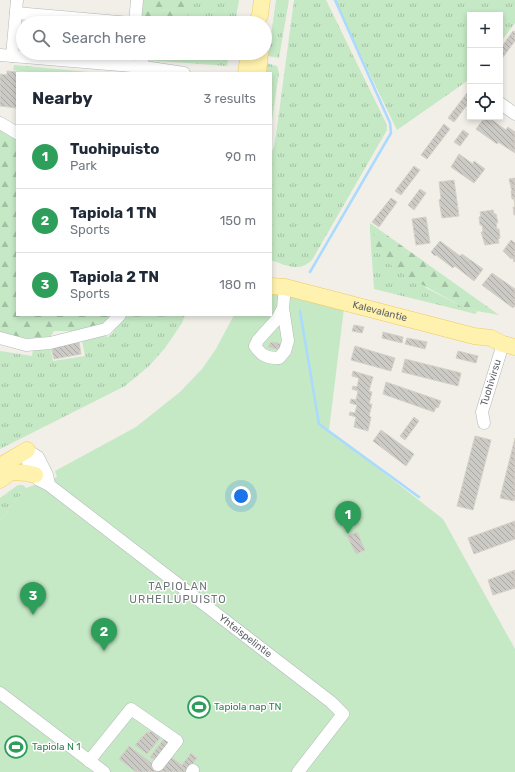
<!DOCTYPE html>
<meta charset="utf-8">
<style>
:root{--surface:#fff;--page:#f6f6f7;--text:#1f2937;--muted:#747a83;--line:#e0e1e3;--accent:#b45309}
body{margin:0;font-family:Rubik,sans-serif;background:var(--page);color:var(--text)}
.controls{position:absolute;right:12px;top:12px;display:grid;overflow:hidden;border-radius:0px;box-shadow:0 2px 6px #0003}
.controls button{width:36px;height:36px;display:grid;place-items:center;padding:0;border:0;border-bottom:1px solid var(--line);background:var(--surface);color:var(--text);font:20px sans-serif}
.you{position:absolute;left:241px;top:496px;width:14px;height:14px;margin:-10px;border:3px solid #fff;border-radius:50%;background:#1a73e8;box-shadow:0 0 0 6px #1a73e833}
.badge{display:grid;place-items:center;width:26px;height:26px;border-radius:50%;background:var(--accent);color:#fff;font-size:13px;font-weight:700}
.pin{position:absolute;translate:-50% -33px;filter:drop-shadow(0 1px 2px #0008)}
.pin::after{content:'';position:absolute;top:21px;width:14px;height:12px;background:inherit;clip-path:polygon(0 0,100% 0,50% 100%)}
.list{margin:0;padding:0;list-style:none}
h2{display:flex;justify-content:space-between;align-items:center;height:52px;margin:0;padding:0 16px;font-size:17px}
h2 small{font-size:13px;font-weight:400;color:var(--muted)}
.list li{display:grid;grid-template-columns:26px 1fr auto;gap:12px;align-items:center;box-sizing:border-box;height:64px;padding:0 16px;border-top:1px solid var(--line)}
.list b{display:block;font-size:15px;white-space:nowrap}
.list p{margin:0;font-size:13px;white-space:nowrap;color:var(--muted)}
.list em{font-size:13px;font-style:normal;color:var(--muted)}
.icon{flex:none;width:22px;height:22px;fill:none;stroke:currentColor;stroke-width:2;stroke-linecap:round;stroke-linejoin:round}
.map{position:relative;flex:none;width:515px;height:772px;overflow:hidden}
.search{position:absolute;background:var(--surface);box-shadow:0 2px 6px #0003;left:16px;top:16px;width:256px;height:44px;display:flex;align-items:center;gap:10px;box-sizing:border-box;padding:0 14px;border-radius:22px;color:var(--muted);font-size:15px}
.panel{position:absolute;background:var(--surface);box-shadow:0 2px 6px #0003;left:16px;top:72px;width:256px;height:244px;border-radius:0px}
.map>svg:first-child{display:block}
</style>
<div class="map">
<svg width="515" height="772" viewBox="0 0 515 772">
<defs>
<pattern id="grass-tufts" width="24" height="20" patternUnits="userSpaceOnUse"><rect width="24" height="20" fill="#c5e8c5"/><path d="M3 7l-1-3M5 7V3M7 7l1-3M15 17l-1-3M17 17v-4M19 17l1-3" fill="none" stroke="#a3c0a4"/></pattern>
<pattern id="forest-firs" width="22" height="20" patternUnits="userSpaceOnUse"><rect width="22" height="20" fill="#c5e8c5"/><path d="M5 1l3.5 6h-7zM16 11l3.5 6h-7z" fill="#a3c0a4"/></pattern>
<pattern id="building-back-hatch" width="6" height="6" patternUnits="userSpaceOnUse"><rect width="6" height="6" fill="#cccac5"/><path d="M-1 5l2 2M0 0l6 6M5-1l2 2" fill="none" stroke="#a9a8a4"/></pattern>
</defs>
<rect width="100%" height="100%" fill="#f1efe8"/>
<path fill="url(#grass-tufts)" d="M142 0H239L235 23H141Z
M276 0H289L279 58 268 56Z
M294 0H326L386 123 387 130 312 260C299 273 285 265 271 260V154L274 146 276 135Z
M334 0H515V23L500 43V15H470V79L397 130Z
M146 53H229L227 66 147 60Z
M266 63 277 66 279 73 271 127V73H262Z
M14 65 100 73H35L13 70Z
M370 231H374L426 288 461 306 477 311 476 314 374 289Z
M125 315H185L182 323 165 348 149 366 125 386 0 449V351L32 356 33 349 50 346 53 361 85 356 82 341 102 334 108 337 113 333 115 324Z
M18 485H23L26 488 0 521V498Z"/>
<path fill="url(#forest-firs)" d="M142 0H185L189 23H141Z
M0 129 17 138V315H113L104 324 78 333 69 331H54L49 339H12L0 336Z
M370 223 499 315 477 311 461 306 403 274 388 263 375 249 374 231H370Z"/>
<path fill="#c5e8c5" d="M271 290 344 308 329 430 443 519 515 649V772H0V521L26 488 57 477 55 471 136 427 180 392 202 369 216 349 234 315H271Z"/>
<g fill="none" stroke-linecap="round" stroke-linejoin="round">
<path stroke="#aadaff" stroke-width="2.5" d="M310 272 391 133 390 123 335 0
M300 311 319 424 419 497"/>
</g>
<path fill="url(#building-back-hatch)" stroke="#d6d1c6" d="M513 31 515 32V41L500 61V49Z
M7 71 32 73H17V108L0 106V74L7 75Z
M467 93 470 95V101L454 122 448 118Z
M485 117H488L506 130 508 127 515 132V153L498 142 497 144 476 129Z
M444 124 450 129 427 159 421 155Z
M463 130 469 134 460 146 454 142Z
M459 154 473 164 474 161 485 169 474 183 451 167Z
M414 166 420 170 401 195 395 191Z
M515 178V215H514L513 207H515L514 199H512L511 191H512L509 179Z
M454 180 459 216 442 218 439 200 441 198 439 182Z
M420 189 426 193 414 210 408 205Z
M391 198 397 202 379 227 372 222Z
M493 210 494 214H496L498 223H496L497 229H499L500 238 498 239 499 243 485 245 481 232H483L482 225H480L479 217 481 216 480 212Z
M426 217 430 243 416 245 412 219Z
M511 240 515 243V262L513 261 514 260 512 258 511 259 503 251Z
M440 241 460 256 462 254 483 269 474 281 455 266 453 268 436 255 435 256 431 252Z
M492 273 515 289V306L513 308 482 285Z
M354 325 364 327 362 333 352 331Z
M383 332 403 337 402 343 382 338Z
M407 338 427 342 425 349 405 344Z
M79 342 81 354 54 359 51 347Z
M272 342 282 344 281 350 268 347 270 343Z
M355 346 395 358 391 371 351 360Z
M458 351 478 356 476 363 456 358Z
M405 359 461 373 458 386 402 372Z
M353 371 373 377 369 391 372 392 369 404H372L369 416 371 417 368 431 354 427 356 417 349 415 350 412 355 413 357 405 350 403 351 399 356 400 358 391 352 389 353 386 357 387 359 378 352 376Z
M386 382 441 401 438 408 436 407 434 412 383 394Z
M414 417 419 421 405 440 400 436Z
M381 430 414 454 406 466 373 441Z
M475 436 491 440 473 510 457 506Z
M515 438V499L514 501 500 498Z
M515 521V539L474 554 468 538Z
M357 532 365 550 356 554 347 536Z
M515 570V588L493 595 488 580Z
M151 731 160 738 147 754 135 745 147 732 149 733Z
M164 739 169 743 155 760 150 757Z
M129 746 161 770 171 757 182 765 191 753 197 758 186 772H136L119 759Z"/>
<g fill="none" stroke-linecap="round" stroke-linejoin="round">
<g stroke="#b5b8bc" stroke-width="13">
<g id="minor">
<path d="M16 13 130 23"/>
<path d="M135 23 137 0"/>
<path d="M139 53 144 67"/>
<path d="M0 55 144 67 184 73"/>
<path d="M12 56 17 0"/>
<path d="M500 103 515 114"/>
<path d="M0 123 17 133"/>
<path d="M283 308 277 319 258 340 255 346C262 356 267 358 279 358L285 351 288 341 283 308 285 287"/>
<path d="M0 338 26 345 50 343 106 329 120 315"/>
<path id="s1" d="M484 423 482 412 503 344"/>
<path id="s2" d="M27 450 28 462 35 475 39 480 49 485 331 702 343 714 298 772"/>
<path d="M27 450 38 457 47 475 49 485"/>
<path d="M0 693 104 772"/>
<path d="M89 761 131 709 177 741 158 765"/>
<path d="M192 772 193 770"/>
</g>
</g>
<g stroke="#f2c960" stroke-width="17">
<g id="major">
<path d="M256 23 260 15 262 0"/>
<path d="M246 73 249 53"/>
<path d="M258 73 260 53"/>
<path id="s3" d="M271 286 285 287 474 336 491 338 503 344 515 347"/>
<path d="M0 466 27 450"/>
<path d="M0 480 11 472 27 473 35 475"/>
</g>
</g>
<use href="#minor" stroke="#fff" stroke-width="12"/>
<use href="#major" stroke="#fff2af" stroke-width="16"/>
</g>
<defs>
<g id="stadium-ring" transform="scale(1.15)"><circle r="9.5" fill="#fff" stroke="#2e9e5b" stroke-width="1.5"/><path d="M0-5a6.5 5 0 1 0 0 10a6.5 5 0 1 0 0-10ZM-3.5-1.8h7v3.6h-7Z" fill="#2e9e5b"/></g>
</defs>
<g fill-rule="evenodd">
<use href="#stadium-ring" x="199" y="707"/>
<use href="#stadium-ring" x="16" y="747"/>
</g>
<g text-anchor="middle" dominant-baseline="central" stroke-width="3" stroke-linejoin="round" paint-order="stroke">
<g font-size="10" fill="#5f6368" stroke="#fff">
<text stroke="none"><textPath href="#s3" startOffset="112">Kalevalantie</textPath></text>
<text stroke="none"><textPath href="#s1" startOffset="42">Tuohivirsu</textPath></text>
<text stroke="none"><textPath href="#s2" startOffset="292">Yhteispelintie</textPath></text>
</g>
<g font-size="10" fill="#27864d" stroke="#fff" text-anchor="start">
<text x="214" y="707">Tapiola nap TN</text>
<text x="32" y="747">Tapiola N 1</text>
</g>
<g font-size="11" letter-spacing="1" fill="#70757a" stroke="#fff">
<text x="178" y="586">TAPIOLAN<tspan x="178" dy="13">URHEILUPUISTO</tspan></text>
</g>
</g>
</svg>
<div class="controls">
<button>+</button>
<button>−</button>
<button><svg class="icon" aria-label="locate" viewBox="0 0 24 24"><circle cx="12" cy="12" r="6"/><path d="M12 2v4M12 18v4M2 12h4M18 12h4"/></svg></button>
</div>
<div class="you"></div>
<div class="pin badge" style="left:348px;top:534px;background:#2e9e5b">1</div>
<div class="pin badge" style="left:104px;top:651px;background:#2e9e5b">2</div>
<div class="pin badge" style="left:33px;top:615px;background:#2e9e5b">3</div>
<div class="search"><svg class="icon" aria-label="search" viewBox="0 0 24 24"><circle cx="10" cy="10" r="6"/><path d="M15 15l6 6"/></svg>Search here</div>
<section class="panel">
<h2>Nearby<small>3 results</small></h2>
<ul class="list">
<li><span class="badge" style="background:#2e9e5b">1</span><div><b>Tuohipuisto</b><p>Park</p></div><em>90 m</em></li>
<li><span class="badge" style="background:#2e9e5b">2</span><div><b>Tapiola 1 TN</b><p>Sports</p></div><em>150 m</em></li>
<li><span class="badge" style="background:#2e9e5b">3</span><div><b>Tapiola 2 TN</b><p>Sports</p></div><em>180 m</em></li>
</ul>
</section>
</div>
